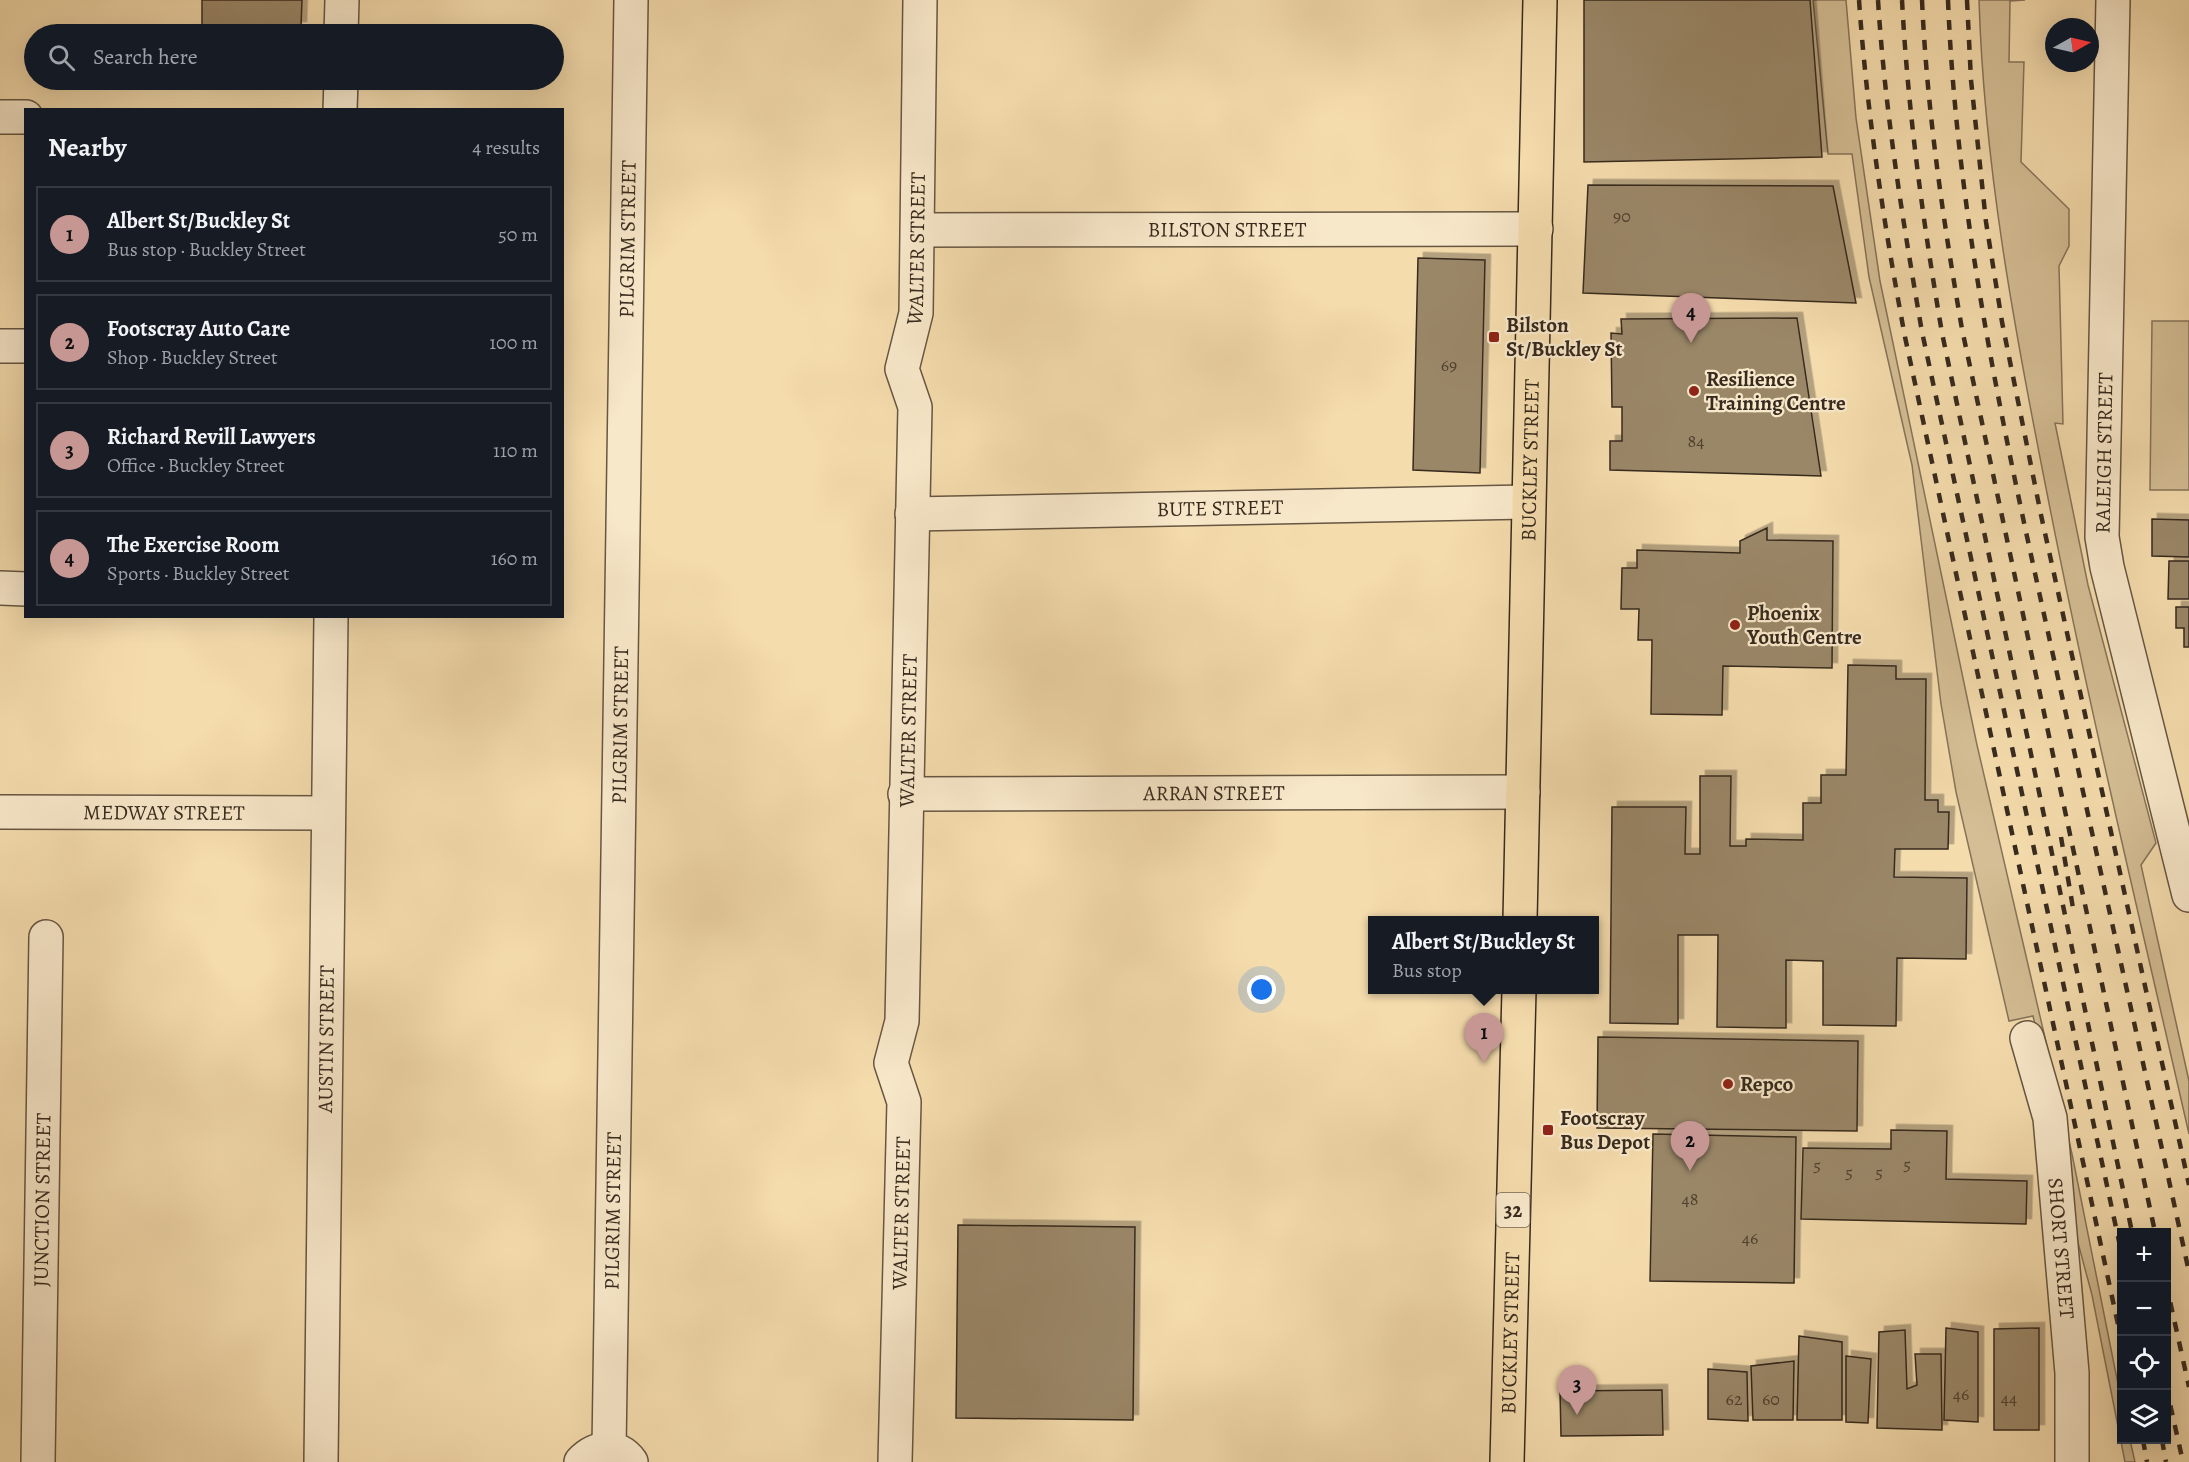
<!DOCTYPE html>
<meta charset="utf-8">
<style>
:root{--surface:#171b24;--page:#20242c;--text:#f1f3f6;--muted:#9ea1a6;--line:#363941;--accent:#c59692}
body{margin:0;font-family:Alegreya,serif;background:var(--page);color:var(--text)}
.controls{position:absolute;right:18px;bottom:18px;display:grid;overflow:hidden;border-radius:0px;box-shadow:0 6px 24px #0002}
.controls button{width:54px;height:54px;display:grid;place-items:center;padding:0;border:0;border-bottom:2px solid var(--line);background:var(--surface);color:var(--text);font:30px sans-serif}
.compass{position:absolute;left:2045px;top:18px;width:54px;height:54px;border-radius:50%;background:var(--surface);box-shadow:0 6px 24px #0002;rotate:82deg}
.you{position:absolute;left:1262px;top:990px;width:21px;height:21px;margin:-15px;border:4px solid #fff;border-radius:50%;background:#1a73e8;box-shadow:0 0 0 9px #1a73e833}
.badge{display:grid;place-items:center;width:39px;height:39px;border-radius:50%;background:var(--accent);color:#111;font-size:20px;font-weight:700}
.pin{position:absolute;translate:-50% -50px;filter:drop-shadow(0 2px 3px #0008)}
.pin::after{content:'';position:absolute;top:32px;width:21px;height:18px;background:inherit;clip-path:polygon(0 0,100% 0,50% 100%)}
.popup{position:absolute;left:1368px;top:916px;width:231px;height:78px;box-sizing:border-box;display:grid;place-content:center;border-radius:0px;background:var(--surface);filter:drop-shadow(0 2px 4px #0005);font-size:20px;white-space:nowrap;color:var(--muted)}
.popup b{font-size:22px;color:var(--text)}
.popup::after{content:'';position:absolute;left:50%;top:100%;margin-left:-12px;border:12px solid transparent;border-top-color:var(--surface)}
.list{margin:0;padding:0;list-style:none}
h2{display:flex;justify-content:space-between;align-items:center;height:78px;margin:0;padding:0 24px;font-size:26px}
h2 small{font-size:20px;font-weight:400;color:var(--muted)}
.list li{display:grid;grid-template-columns:39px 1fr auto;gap:18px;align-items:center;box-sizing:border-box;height:96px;margin:0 12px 12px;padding:0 12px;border:2px solid var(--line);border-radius:0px}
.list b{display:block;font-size:22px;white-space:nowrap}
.list p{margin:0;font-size:20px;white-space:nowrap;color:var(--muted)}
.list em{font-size:20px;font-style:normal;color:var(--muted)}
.icon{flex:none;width:33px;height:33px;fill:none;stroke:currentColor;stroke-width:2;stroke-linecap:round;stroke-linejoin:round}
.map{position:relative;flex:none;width:2189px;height:1462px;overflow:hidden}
.search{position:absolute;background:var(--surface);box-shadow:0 6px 24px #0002;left:24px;top:24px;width:540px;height:66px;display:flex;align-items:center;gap:15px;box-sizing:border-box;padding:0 21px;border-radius:33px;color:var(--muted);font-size:22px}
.panel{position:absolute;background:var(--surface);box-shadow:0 6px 24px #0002;left:24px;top:108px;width:540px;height:510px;border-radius:0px}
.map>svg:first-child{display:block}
</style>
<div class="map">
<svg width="2189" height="1462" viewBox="0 0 2189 1462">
<defs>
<filter id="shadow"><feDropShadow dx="5.5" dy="-5.5" stdDeviation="0" flood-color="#0004"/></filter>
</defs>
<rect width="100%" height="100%" fill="#f5dcad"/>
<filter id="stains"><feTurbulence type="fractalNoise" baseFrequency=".00333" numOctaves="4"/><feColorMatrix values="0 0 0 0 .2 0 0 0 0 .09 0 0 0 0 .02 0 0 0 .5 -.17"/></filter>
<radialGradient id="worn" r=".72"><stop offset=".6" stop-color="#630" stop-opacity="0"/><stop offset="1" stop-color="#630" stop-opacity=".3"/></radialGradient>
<path fill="#d5be95" stroke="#86745a" stroke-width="1.5" d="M1813 0H1846L1856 118 1880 281 1977 745 2072 1154 2121 1399 2122 1440H2130L2135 1462H2125L2092 1295 2066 1198 2058 1122 2033 1016 2009 1021 1956 792 1941 704 1912 465 1869 277 1852 154H1828Z
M1979 0H2025L2010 1 2009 62H2024L2021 162 2069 209V246L2059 266 2063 424 2055 423 2088 585 2156 843 2141 865 2189 1081V1134C2140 919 2088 704 2046 488 2014 327 1984 165 1979 0Z
M2152 321H2189V490H2150Z"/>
<path fill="#9a8768" stroke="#372a1e" stroke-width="1.5" filter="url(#shadow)" d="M202 0H302L301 27 202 26Z
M1584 0H1810L1822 157 1584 162Z
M1588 185 1833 186 1856 303 1583 293Z
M1418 258 1485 260 1480 473 1413 470Z
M1797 318 1821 476 1610 470V441H1622V407H1612L1611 333 1622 334 1621 319Z
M2152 519 2189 520V557L2152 556Z
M1767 528V540L1833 541 1832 668 1723 666 1722 715 1651 714 1652 640H1638L1639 609H1621L1622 568H1637V550L1740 553V541Z
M2169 561H2189V599H2168Z
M2176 607H2189V647H2184V628H2176Z
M1848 665 1896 666V679H1926L1925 800H1938V812H1949L1948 849H1895L1894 877 1967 878 1966 959 1897 958 1896 1026 1823 1025V961L1786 960V1028L1717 1027 1718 935H1678V1024L1610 1023 1612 807H1686L1685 854H1700V776H1731L1730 846H1746V839L1803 840V803H1821V775H1846Z
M1598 1037 1858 1041 1857 1131 1597 1128Z
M1891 1130 1947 1131 1946 1179 2027 1181 2026 1224 1801 1219 1803 1148 1891 1149Z
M1653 1134 1796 1137 1794 1283 1650 1281Z
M958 1225 1135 1227 1133 1420 956 1418Z
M1946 1328 1978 1332V1422L1944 1420Z
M2039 1328V1430H1994V1329Z
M1905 1330 1907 1389 1917 1385 1915 1354H1941L1942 1430 1877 1428 1879 1332Z
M1799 1336 1842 1342V1420H1797Z
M1846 1356 1871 1359 1868 1423 1846 1422Z
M1794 1361 1793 1420H1753L1751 1366Z
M1708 1369 1747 1372 1748 1421 1708 1419Z
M1662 1390 1663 1435 1561 1436 1560 1391Z"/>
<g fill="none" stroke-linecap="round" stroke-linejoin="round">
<g stroke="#665642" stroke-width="36">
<g id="minor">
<path d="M2113 0 2102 537 2107 567 2189 895"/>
<path d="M341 34 342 0"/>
<path d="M340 110 341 80"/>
<path d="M0 117H26"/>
<path id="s1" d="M918 230 1536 229"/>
<path d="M0 346H26"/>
<path id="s2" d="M912 514 1528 502"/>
<path d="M0 588 26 589"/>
<path id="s3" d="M905 794 1523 792"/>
<path id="s4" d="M0 812 326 813"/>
<path id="s5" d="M2027 1038 2050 1118 2072 1373V1462"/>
<path id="s6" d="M609 1449 631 0"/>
<path id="s7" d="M38 1462 46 937"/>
<path id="s8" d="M321 1462 331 616"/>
<path d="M581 1462C595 1447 618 1443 631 1462"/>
<path id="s9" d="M895 1462 904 1102 891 1063 902 1021 915 407 902 369 916 313 920 0"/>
</g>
</g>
<g stroke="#372a1e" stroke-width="36">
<g id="major">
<path id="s10" d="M1520 920 1540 0"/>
<path id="s11" d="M1507 1462 1519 990"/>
</g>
</g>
<use href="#minor" stroke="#f8e8ca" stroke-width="33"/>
<use href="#major" stroke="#f5dcad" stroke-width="33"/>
<path stroke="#372a1e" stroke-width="4.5" stroke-dasharray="10 10" stroke-linecap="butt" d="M1859 0C1867 114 1884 225 1905 337L2122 1343
M1878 0C1885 112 1903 222 1922 332L2122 1255
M1902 0C1908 112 1923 222 1942 333L2132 1232
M1922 0C1927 110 1943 220 1962 329L2155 1232
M1948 0C1957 223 2005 438 2053 655 2098 861 2144 1066 2189 1272
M1967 0 1971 80 1986 222 2002 322 2041 515 2189 1185
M2061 837 2074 914
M2166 1283 2189 1387
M2166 1386 2183 1462
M2143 1440 2147 1462
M2162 1440 2166 1462"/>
</g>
<g fill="#8f2418" stroke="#f8e8ca" stroke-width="2">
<rect x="1488" y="331" width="12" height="12" rx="3"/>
<circle cx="1694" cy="391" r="6"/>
<circle cx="1735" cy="625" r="6"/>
<circle cx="1728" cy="1084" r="6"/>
<rect x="1542" y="1124" width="12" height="12" rx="3"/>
</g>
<g text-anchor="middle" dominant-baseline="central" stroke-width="4.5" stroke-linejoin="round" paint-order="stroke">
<g font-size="18" fill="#504130">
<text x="1622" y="216">90</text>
<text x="1449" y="365">69</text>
<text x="1696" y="441">84</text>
<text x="1907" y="1164">5</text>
<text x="1817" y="1165">5</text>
<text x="1849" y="1172">5</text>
<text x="1879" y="1172">5</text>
<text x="1690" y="1199">48</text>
<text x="1750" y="1238">46</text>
<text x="1961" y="1394">46</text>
<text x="2009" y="1398">44</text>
<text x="1734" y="1399">62</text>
<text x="1771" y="1399">60</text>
</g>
<rect fill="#f8e8ca" stroke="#716352" stroke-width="1.5" x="1496.5" y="1193" width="33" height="34" rx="4.5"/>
<g font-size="20" font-weight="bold" fill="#372a1e">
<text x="1513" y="1210">32</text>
</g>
<g font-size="21" fill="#372a1e" stroke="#f8e8ca">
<text stroke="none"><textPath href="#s1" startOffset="309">BILSTON STREET</textPath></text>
<text stroke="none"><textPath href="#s6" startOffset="1210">PILGRIM STREET</textPath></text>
<text stroke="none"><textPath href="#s9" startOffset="1221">WALTER STREET</textPath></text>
<text transform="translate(2104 453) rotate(-89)">RALEIGH STREET</text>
<text stroke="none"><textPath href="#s10" startOffset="460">BUCKLEY STREET</textPath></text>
<text stroke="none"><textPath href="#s2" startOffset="308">BUTE STREET</textPath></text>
<text stroke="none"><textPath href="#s6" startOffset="724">PILGRIM STREET</textPath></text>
<text stroke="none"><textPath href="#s9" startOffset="735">WALTER STREET</textPath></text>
<text stroke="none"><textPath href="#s3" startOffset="309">ARRAN STREET</textPath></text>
<text stroke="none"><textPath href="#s4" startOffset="164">MEDWAY STREET</textPath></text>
<text stroke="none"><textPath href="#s8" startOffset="423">AUSTIN STREET</textPath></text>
<text stroke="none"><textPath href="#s7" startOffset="262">JUNCTION STREET</textPath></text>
<text stroke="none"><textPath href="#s6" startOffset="238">PILGRIM STREET</textPath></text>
<text stroke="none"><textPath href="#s9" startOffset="249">WALTER STREET</textPath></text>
<text stroke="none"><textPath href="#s5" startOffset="214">SHORT STREET</textPath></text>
<text stroke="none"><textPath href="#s11" startOffset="129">BUCKLEY STREET</textPath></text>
</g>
<g font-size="21" font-weight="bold" fill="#372a1e" stroke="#f8e8ca" text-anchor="start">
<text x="1506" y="325">Bilston<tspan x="1506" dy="24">St/Buckley St</tspan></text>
<text x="1706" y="379">Resilience<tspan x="1706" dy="24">Training Centre</tspan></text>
<text x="1747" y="613">Phoenix<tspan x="1747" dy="24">Youth Centre</tspan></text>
<text x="1740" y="1084">Repco</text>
<text x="1560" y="1118">Footscray<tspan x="1560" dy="24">Bus Depot</tspan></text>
</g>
</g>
<rect width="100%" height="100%" filter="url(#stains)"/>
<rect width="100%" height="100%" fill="url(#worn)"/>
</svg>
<div class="controls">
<button>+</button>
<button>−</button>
<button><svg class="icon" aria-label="locate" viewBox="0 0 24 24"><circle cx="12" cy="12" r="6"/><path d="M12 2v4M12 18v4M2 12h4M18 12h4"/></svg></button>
<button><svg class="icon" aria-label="layers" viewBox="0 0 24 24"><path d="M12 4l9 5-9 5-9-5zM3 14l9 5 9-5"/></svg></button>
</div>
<svg class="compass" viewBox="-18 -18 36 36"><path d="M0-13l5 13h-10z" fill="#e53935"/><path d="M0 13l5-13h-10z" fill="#9ea1a6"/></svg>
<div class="you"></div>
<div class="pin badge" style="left:1484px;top:1063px">1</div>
<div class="popup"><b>Albert St/Buckley St</b>Bus stop</div>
<div class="pin badge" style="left:1690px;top:1171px">2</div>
<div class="pin badge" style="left:1577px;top:1415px">3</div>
<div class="pin badge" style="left:1691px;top:343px">4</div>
<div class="search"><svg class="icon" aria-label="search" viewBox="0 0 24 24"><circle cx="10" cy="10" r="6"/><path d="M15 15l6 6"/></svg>Search here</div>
<section class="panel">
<h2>Nearby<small>4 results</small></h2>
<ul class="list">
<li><span class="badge">1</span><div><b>Albert St/Buckley St</b><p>Bus stop · Buckley Street</p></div><em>50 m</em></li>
<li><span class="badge">2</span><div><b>Footscray Auto Care</b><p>Shop · Buckley Street</p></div><em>100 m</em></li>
<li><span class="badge">3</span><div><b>Richard Revill Lawyers</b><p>Office · Buckley Street</p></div><em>110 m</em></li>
<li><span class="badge">4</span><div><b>The Exercise Room</b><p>Sports · Buckley Street</p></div><em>160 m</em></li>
</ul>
</section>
</div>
